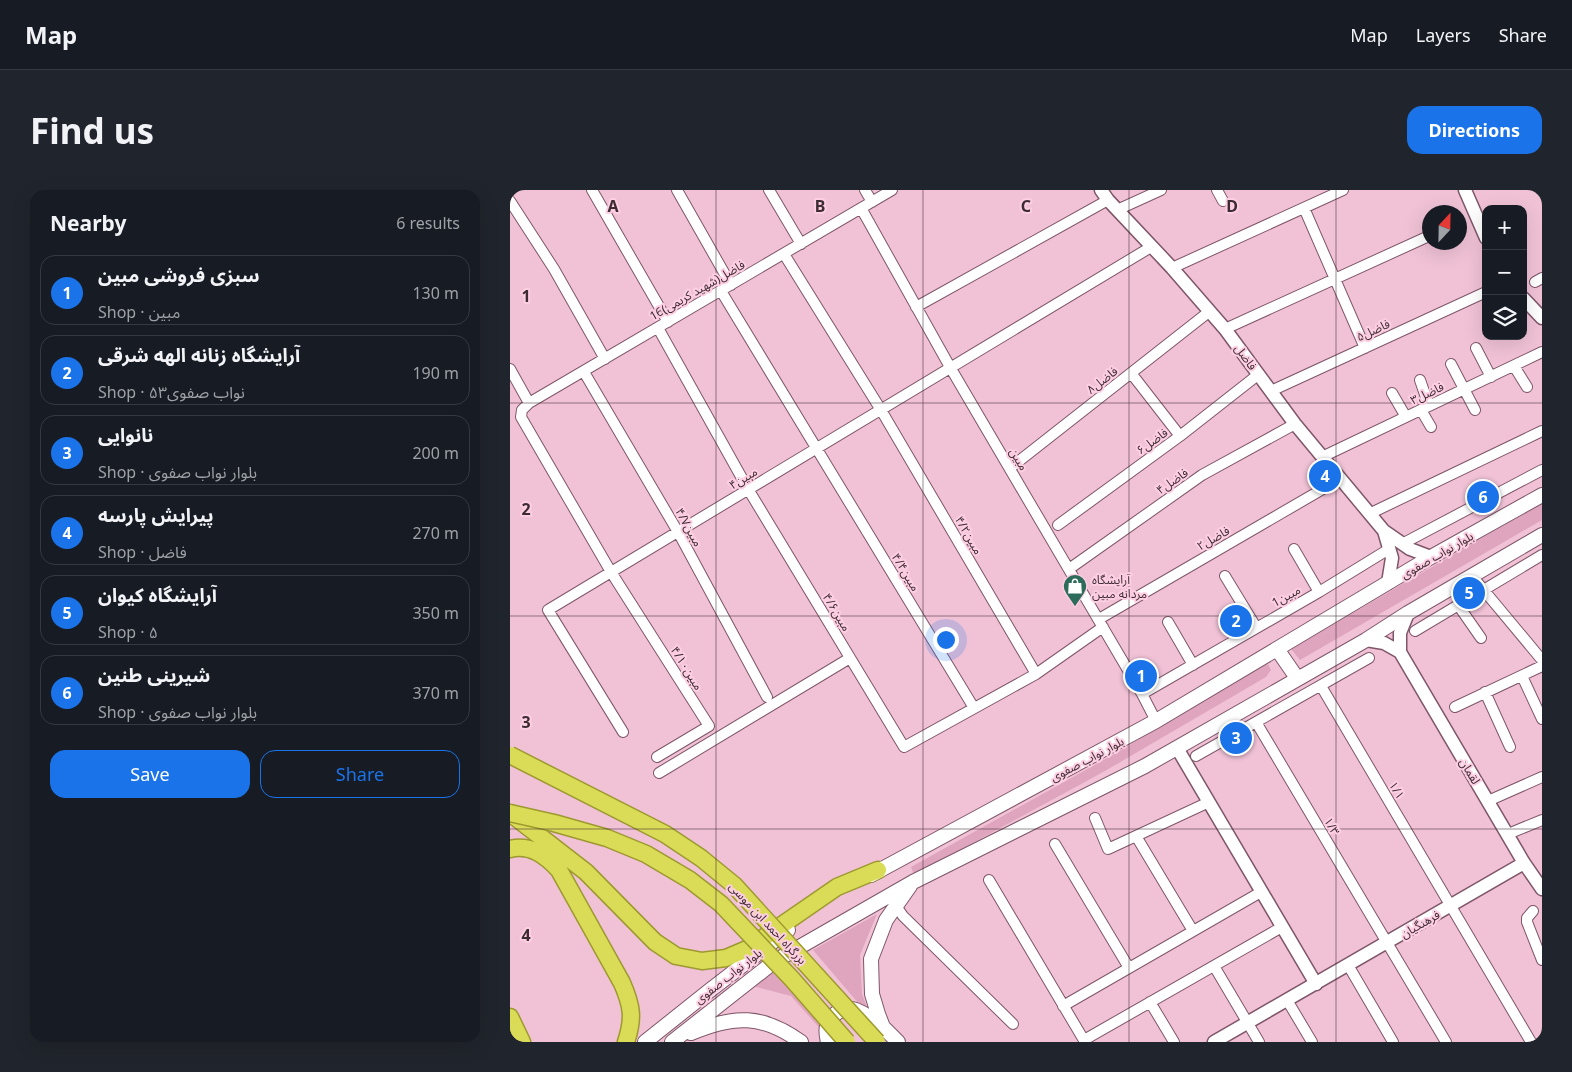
<!DOCTYPE html>
<meta charset="utf-8">
<style>
:root{--surface:#171b24;--page:#20242c;--text:#f1f3f6;--muted:#9ea1a6;--line:#363941;--accent:#1a73e8}
body{margin:0;font-family:"Noto Sans","Noto Sans Arabic",sans-serif;background:var(--page);color:var(--text)}
.controls{position:absolute;right:15px;top:15px;display:grid;overflow:hidden;border-radius:10px;box-shadow:0 5px 20px #0002}
.controls button{width:45px;height:45px;display:grid;place-items:center;padding:0;border:0;border-bottom:1px solid var(--line);background:var(--surface);color:var(--text);font:25px sans-serif}
.compass{position:absolute;left:912px;top:15px;width:45px;height:45px;border-radius:50%;background:var(--surface);box-shadow:0 5px 20px #0002;rotate:22deg}
.you{position:absolute;left:435px;top:449px;width:18px;height:18px;margin:-12px;border:4px solid #fff;border-radius:50%;background:#1a73e8;box-shadow:0 0 0 8px #1a73e833}
.badge{display:grid;place-items:center;width:32px;height:32px;border-radius:50%;background:var(--accent);color:#fff;font-size:16px;font-weight:700}
.pin{position:absolute;translate:-50% -50%;border:2px solid #fff;box-shadow:0 1px 5px #0006}
.list{margin:0;padding:0;list-style:none}
h2{display:flex;justify-content:space-between;align-items:center;height:65px;margin:0;padding:0 20px;font-size:21px}
h2 small{font-size:16px;font-weight:400;color:var(--muted)}
.list li{display:grid;grid-template-columns:32px 1fr auto;gap:15px;align-items:center;box-sizing:border-box;height:70px;margin:0 10px 10px;padding:0 10px;border:1px solid var(--line);border-radius:15px}
.list b{display:block;font-size:19px;white-space:nowrap}
.list p{margin:0;font-size:16px;white-space:nowrap;color:var(--muted)}
.list em{font-size:16px;font-style:normal;color:var(--muted)}
.actions{display:flex;gap:10px;padding:15px 20px}
.actions a{flex:1;padding:11px 0;border:1px solid var(--accent);border-radius:15px;text-align:center;font-size:18px;color:var(--accent)}
.actions .main{background:var(--accent);color:#fff}
.icon{flex:none;width:28px;height:28px;fill:none;stroke:currentColor;stroke-width:2;stroke-linecap:round;stroke-linejoin:round}
.map{position:relative;flex:none;width:1032px;height:852px;overflow:hidden;border-radius:15px}
header{display:flex;align-items:center;gap:30px;box-sizing:border-box;height:70px;padding:0 25px;background:var(--surface);border-bottom:1px solid var(--line)}
header strong{font-size:24px}
nav{display:flex;gap:28px;margin-inline-start:auto;font-size:18px}
.intro{display:flex;align-items:center;justify-content:space-between;box-sizing:border-box;height:120px;padding:0 30px}
h1{margin:0;font-size:35px}
.button{padding:12px 22px;border-radius:15px;background:var(--accent);color:#fff;font-size:18px;font-weight:700}
main{display:flex;gap:30px;padding:0 30px}
aside{flex:1;background:var(--surface);border-radius:15px;box-shadow:0 5px 20px #0002}
.map>svg:first-child{display:block}
</style>
<header>
<strong>Map</strong>
<nav><a>Map</a><a>Layers</a><a>Share</a></nav>
</header>
<div class="intro"><h1>Find us</h1><a class="button">Directions</a></div>
<main>
<aside>
<h2>Nearby<small>6 results</small></h2>
<ul class="list">
<li><span class="badge">1</span><div><b>سبزی فروشی مبین</b><p>Shop · مبین</p></div><em>130 m</em></li>
<li><span class="badge">2</span><div><b>آرایشگاه زنانه الهه شرقی</b><p>Shop · ۵۳نواب صفوی</p></div><em>190 m</em></li>
<li><span class="badge">3</span><div><b>نانوایی</b><p>Shop · بلوار نواب صفوی</p></div><em>200 m</em></li>
<li><span class="badge">4</span><div><b>پیرایش پارسه</b><p>Shop · فاضل</p></div><em>270 m</em></li>
<li><span class="badge">5</span><div><b>آرایشگاه کیوان</b><p>Shop · ۵</p></div><em>350 m</em></li>
<li><span class="badge">6</span><div><b>شیرینی طنین</b><p>Shop · بلوار نواب صفوی</p></div><em>370 m</em></li>
</ul>
<div class="actions"><a class="main">Save</a><a>Share</a></div>
</aside>
<div class="map">
<svg width="1032" height="852" viewBox="0 0 1032 852">
<rect width="100%" height="100%" fill="#f1c2d6"/>
<path fill="#dfa5be" d="M1032 313V330L790 470 781 459Z
M758 474 761 480 756 487 595 581 404 685 401 677 608 562 748 478Z
M367 724 350 765 352 804 361 828 303 760Z
M262 781 281 800 325 852H322L281 806 235 794Z"/>
<g fill="none" stroke-linecap="round" stroke-linejoin="round">
<g stroke="#7f5669" stroke-width="12">
<path id="minor" d="M82 0 158 132
M167 0 221 95
M259 0 291 54
M355 0 362 12
M707 0 713 11
M0 11 44 79 95 169
M351 18 440 177 632 504 646 531
M794 18 855 158
M607 20 651 0
M274 64 371 220 526 484
M662 78 833 0
M1025 92 1032 88
M211 101 464 518
M406 117 598 10
M148 138 238 299 394 557 526 484 593 437
M715 139 919 46
M966 158 981 187
M941 174 965 220
M1004 176 1017 197
M0 179 19 213
M74 182 168 342 257 507
M621 183 670 246
M910 190 919 216
M761 201 976 102
M882 203 896 227
M911 220 921 237
M812 267 1032 162
M500 278 700 121
M859 324 1032 241
M548 335 670 246 749 184
M892 354 1032 280
M784 359 809 402
M559 379 692 285 785 234
M715 386 746 437
M962 386 1032 470
M948 415 971 448
M589 429 830 289
M658 432 683 475
M905 441 1032 365
M1012 486 1032 529
M811 496 1021 852
M975 502 1000 557
M632 504 809 402 879 359
M945 517 1032 476
M746 532 936 852
M113 542 38 420 641 57
M686 566 859 468
M147 567 199 536 101 382 11 227 12 220 19 213 382 0
M149 583 340 468
M978 611 1032 587
M585 628 598 659 699 612
M998 644 1032 630
M626 646 683 741
M545 654 619 778
M479 690 575 852
M386 716 393 726 503 834
M1023 721 1017 728V732L1032 770
M838 775 883 852
M704 776 749 852
M777 810 802 852
M640 812 664 852
M553 816 751 702
M574 850 772 737"/>
</g>
<g stroke="#7f5669" stroke-width="15">
<path id="tertiary" d="M591 0 598 10 662 78 715 139 785 234 874 341 900 359 921 367
M955 0 976 48
M1013 108 1032 128
M874 341 882 368 878 393
M856 450 874 453 890 462 1014 673 1032 699
M890 462V443L898 423
M667 558 806 794
M704 852 1014 673"/>
</g>
<g stroke="#7f5669" stroke-width="16">
<path id="secondary" d="M767 459 787 488
M361 685 646 531 921 367 1032 305
M181 843C224 825 252 824 291 852
M135 852 199 801 278 740
M162 852 265 771 403 692 635 576 856 450 898 423 1032 345
M318 852C317 848 316 840 317 836 320 826 331 817 342 819 353 821 364 831 373 837
M388 852 373 837 368 824 362 804 361 769 376 730 400 696"/>
</g>
<g stroke="#9d992f" stroke-width="19">
<path id="trunk" d="M0 623 76 682 145 752 166 766 192 771 216 768 237 759 327 697 368 680
M0 659C21 654 36 666 49 680L112 793C122 816 124 828 116 852
M0 827 12 852"/>
</g>
<use href="#minor" stroke="#fff" stroke-width="10"/>
<use href="#tertiary" stroke="#fff" stroke-width="12"/>
<use href="#secondary" stroke="#fff" stroke-width="14"/>
<use href="#trunk" stroke="#dadc57" stroke-width="16"/>
<g stroke="#9d992f" stroke-width="19" stroke-linecap="butt">
<path id="trunk-bridge" d="M0 565 155 644 191 668 224 695 367 852
M0 623 44 633 97 648 136 664 180 690 211 714 282 789 337 852"/>
</g>
<use href="#trunk-bridge" stroke="#dadc57" stroke-width="16"/>
</g>
<path fill="none" stroke="#3e2c33" stroke-width="1" stroke-opacity="0.55" d="M206 0V852M413 0V852M619 0V852M826 0V852M0 213H1032M0 426H1032M0 639H1032"/>
<defs>
<g id="shop-pin" transform="scale(1.25)"><path d="M0 17L-7.5 6A9.5 9.5 0 1 1 7.5 6Z" fill="#2d6c5a" stroke="#fecfe3"/><path d="M-5-2.5h2.3a2.7 3.5 0 0 1 5.4 0H5L5.5 6h-11ZM-1.5-2.5h3a1.5 2.3 0 0 0-3 0Z" fill="#fff"/></g>
</defs>
<g fill-rule="evenodd">
<use href="#shop-pin" x="565" y="396"/>
</g>
<g text-anchor="middle" dominant-baseline="central" stroke-width="4" stroke-linejoin="round" paint-order="stroke">
<g font-size="12" fill="#3e2c33" stroke="#fecfe3">
<text transform="translate(187 100) rotate(-30)">16فاضل(شهید کریمی)</text>
<text transform="translate(863 140) rotate(-25)">۵فاضل</text>
<text transform="translate(736 167) rotate(54)">فاضل</text>
<text transform="translate(592 190) rotate(-38)">۸فاضل</text>
<text transform="translate(917 203) rotate(-26)">۳فاضل</text>
<text transform="translate(642 251) rotate(-36)">۶فاضل</text>
<text transform="translate(509 269) rotate(59)">مبین</text>
<text transform="translate(233 288) rotate(-31)">۴مبین</text>
<text transform="translate(662 291) rotate(-35)">۴فاضل</text>
<text transform="translate(179 337) rotate(61)">۴/۷مبین</text>
<text transform="translate(459 345) rotate(60)">۴/۲مبین</text>
<text transform="translate(703 348) rotate(-30)">۲فاضل</text>
<text transform="translate(927 365) rotate(-30)">بلوار نواب صفوی</text>
<text transform="translate(396 382) rotate(59)">۴/۴مبین</text>
<text transform="translate(776 406) rotate(-29)">1مبین</text>
<text transform="translate(327 422) rotate(59)">۴/۶مبین</text>
<text transform="translate(177 478) rotate(58)">۴/۱۰مبین</text>
<text transform="translate(577 569) rotate(-28)">بلوار نواب صفوی</text>
<text transform="translate(960 581) rotate(59)">لقمان</text>
<text transform="translate(887 600) rotate(59)">۱/۱</text>
<text transform="translate(822 636) rotate(59)">۱/۳</text>
<text transform="translate(258 733) rotate(47)">بزرگراه احمد ابن موسی</text>
<text transform="translate(910 734) rotate(-30)">فرهنگیان</text>
<text transform="translate(218 786) rotate(-38)">بلوار نواب صفوی</text>
</g>
<g font-size="12" fill="#3e2c33" stroke="#fecfe3" text-anchor="start">
<text x="582" y="389">آرایشگاه<tspan x="582" dy="14">مردانه مبین</tspan></text>
</g>
</g>
<g font-size="16" text-anchor="middle" font-weight="bold" fill="#3e2c33" stroke="#fecfe3" stroke-width="4" stroke-linejoin="round" paint-order="stroke">
<text x="103" y="22">A</text>
<text x="310" y="22">B</text>
<text x="516" y="22">C</text>
<text x="722" y="22">D</text>
<text x="16" y="112">1</text>
<text x="16" y="325">2</text>
<text x="16" y="538">3</text>
<text x="16" y="751">4</text>
</g>
</svg>
<div class="controls">
<button>+</button>
<button>−</button>
<button><svg class="icon" aria-label="layers" viewBox="0 0 24 24"><path d="M12 4l9 5-9 5-9-5zM3 14l9 5 9-5"/></svg></button>
</div>
<svg class="compass" viewBox="-18 -18 36 36"><path d="M0-13l5 13h-10z" fill="#e53935"/><path d="M0 13l5-13h-10z" fill="#9ea1a6"/></svg>
<div class="you"></div>
<div class="pin badge" style="left:631px;top:486px">1</div>
<div class="pin badge" style="left:726px;top:431px">2</div>
<div class="pin badge" style="left:726px;top:548px">3</div>
<div class="pin badge" style="left:815px;top:286px">4</div>
<div class="pin badge" style="left:959px;top:403px">5</div>
<div class="pin badge" style="left:973px;top:307px">6</div>
</div>
</main>
